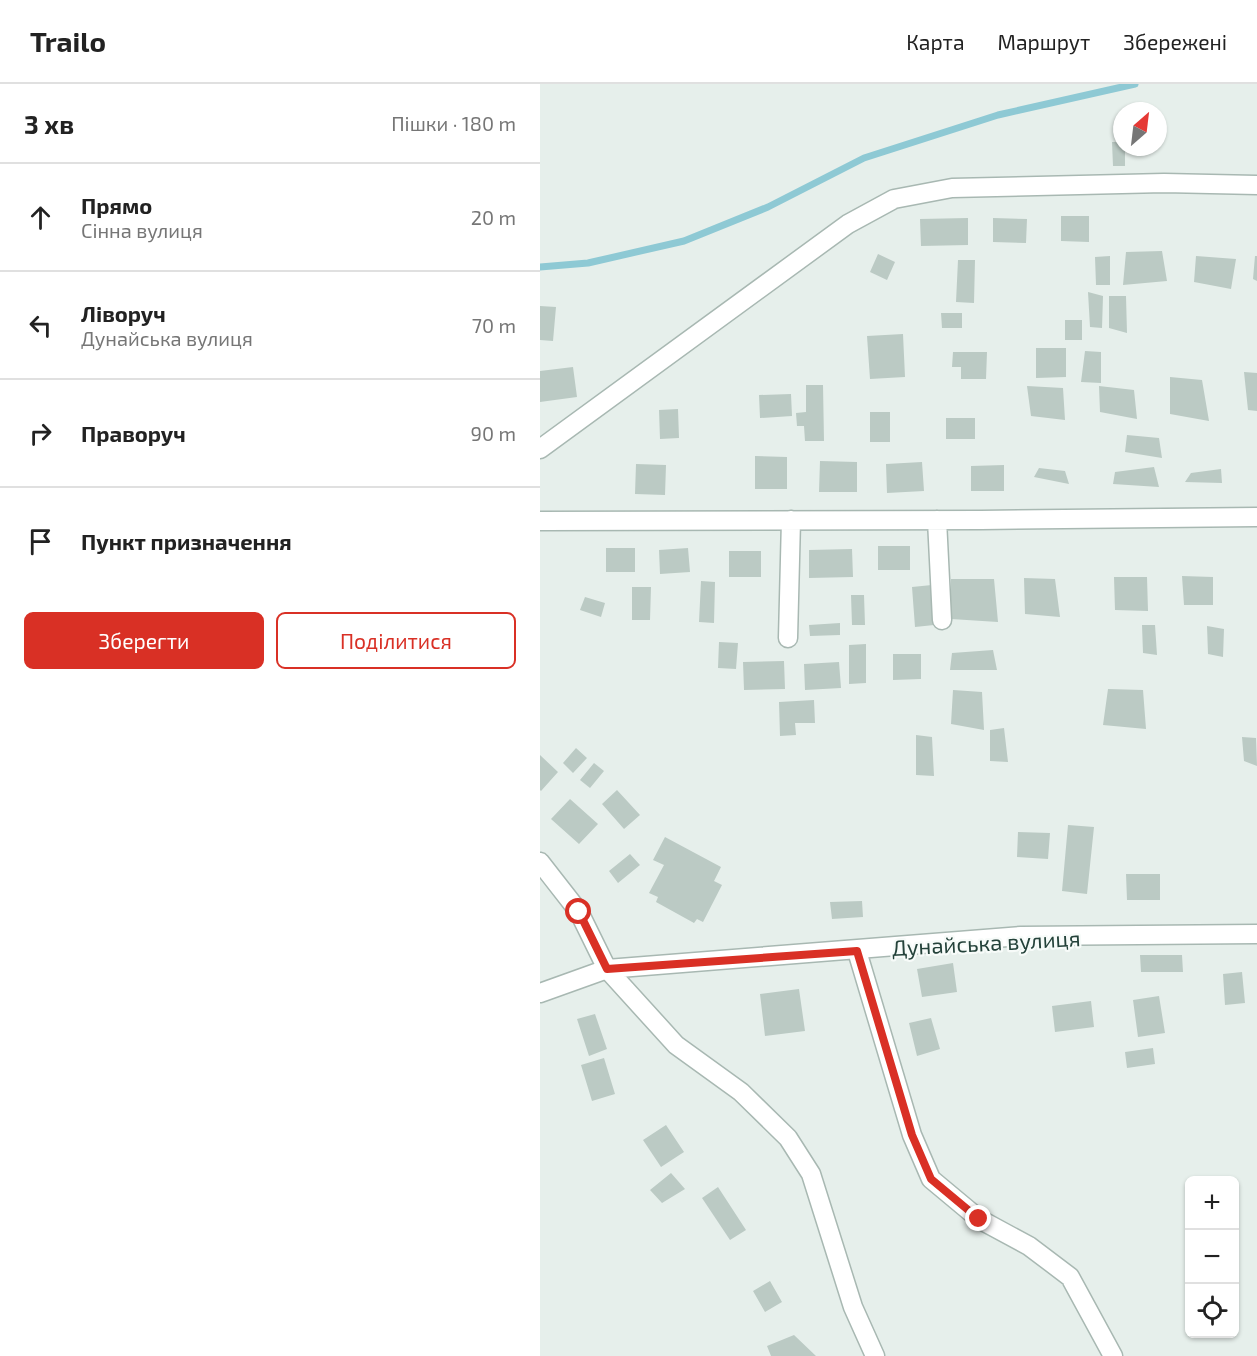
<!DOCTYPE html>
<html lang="uk">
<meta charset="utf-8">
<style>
:root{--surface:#fff;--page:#f2f2f2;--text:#222;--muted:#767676;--line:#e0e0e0;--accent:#d93025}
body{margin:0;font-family:"Exo 2",sans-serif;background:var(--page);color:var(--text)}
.controls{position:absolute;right:18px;bottom:18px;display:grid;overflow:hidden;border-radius:9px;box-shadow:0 2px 4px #0004}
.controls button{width:54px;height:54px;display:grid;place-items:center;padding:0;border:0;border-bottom:2px solid var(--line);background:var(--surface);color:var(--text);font:30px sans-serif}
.compass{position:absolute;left:573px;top:18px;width:54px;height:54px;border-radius:50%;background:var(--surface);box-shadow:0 2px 4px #0004;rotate:28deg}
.stop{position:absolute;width:18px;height:18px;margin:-14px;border:4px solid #d93025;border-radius:50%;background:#fff}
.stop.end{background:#d93025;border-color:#fff;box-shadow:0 2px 6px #0008}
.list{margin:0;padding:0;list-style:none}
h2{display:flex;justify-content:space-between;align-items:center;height:78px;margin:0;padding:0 24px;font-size:26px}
h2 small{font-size:20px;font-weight:400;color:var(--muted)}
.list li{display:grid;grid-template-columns:39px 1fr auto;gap:18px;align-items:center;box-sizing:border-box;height:108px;padding:0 24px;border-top:2px solid var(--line)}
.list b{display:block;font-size:22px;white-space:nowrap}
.list p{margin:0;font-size:20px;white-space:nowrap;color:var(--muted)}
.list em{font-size:20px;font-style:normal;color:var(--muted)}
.actions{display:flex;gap:12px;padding:18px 24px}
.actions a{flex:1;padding:14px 0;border:2px solid var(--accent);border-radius:9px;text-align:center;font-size:21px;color:var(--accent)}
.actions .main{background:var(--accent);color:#fff}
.icon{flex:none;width:33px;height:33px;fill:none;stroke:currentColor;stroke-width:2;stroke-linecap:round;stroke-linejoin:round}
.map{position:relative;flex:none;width:717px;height:1272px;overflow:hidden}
header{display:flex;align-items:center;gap:36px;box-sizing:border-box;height:84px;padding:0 30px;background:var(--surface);border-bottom:2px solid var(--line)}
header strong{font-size:28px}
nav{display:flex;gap:33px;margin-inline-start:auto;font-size:21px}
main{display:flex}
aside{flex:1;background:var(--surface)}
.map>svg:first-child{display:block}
</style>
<header>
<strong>Trailo</strong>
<nav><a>Карта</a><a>Маршрут</a><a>Збережені</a></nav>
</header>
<main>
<aside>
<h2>3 хв<small>Пішки · 180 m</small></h2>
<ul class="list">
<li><svg class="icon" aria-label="ahead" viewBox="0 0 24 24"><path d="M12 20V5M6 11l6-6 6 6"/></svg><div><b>Прямо</b><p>Сінна вулиця</p></div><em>20 m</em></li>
<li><svg class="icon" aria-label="left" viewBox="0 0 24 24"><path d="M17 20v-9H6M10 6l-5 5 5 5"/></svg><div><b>Ліворуч</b><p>Дунайська вулиця</p></div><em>70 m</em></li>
<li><svg class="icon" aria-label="right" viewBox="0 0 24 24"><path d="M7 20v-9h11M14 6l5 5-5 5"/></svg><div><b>Праворуч</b></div><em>90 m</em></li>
<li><svg class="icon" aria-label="arrive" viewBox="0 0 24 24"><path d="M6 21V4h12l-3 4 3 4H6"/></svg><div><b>Пункт призначення</b></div></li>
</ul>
<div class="actions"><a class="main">Зберегти</a><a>Поділитися</a></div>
</aside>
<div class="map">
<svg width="717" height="1272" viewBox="0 0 717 1272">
<rect width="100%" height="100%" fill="#e6efeb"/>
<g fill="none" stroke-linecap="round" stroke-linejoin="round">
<path stroke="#8ec9d4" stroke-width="7" d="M0 183 48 179 144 157 228 123 324 74 458 31 595 0"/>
</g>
<path fill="#bbcac4" d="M572 58H582V63H585V82H573Z
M521 132H549V158L521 157Z
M428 134V161L381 162 380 135Z
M453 134 487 135 486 159 453 158Z
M622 167 627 197 583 201 586 168Z
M338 170 355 178 347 196 330 188Z
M570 172V201H556L555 173Z
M656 172 696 175 691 205 654 198Z
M715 172H717V197L713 195Z
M418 176H435L434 219 416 218Z
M548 208 563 212 562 244 550 243Z
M569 212H586L587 249 569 244Z
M0 222 16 223 13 257 0 256Z
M401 229H422V244H402Z
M525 236H542V256H525Z
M363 250 365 293 330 295 327 252Z
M496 264H526V293L496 294Z
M545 267 561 268V299L541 298Z
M413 268H447L446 295H421V283H412Z
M33 283 37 313 0 318V287Z
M704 288 717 289V327L708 326Z
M630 293 662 296 669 337 630 330Z
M266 301H283L284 357H265L264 342H257L256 329 266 328Z
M487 302 523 304 525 336 491 332Z
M559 302 594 306 597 335 560 328Z
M251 310 252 332 220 334 219 311Z
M138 325 139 354 120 355 119 326Z
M330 328H350V358H330Z
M406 334H435V355H406Z
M587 351 619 354 622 374 585 368Z
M215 372 247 373V405H215Z
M280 377 317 378V408H279Z
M382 378 384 407 347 409 346 380Z
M96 380 126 381 125 411 95 410Z
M464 381V407H431V382Z
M614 383 619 403 573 400 575 388Z
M499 384 525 387 529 400 494 393Z
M681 385 682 399 645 398 651 389Z
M338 462H370V486H338Z
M66 464H95V488H66Z
M148 464 150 488 120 490 119 466Z
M312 465 313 493 269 494V466Z
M189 467H221V493H189Z
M642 492 673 493V521H644Z
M574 493H607L608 527 575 526Z
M484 494 515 495 520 533 485 530Z
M411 495H454L458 538 411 535Z
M161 497 175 498 174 539 159 538Z
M392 501 394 541 375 543 372 503Z
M92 503H111L110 536H92Z
M311 511H324L325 541H312Z
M45 513 65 519 61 533 40 526Z
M300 539V551L270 552 269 541Z
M602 541H615L617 571 603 569Z
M667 542 684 545 683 573 668 570Z
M179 558 198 559 196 585 178 584Z
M326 560V599L309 600V561Z
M453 566 457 586H410L412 569Z
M353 570H381V595L353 596Z
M244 577 245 605 204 606 203 578Z
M299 578 301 604 265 606 264 580Z
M568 605 603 606 606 645 563 641Z
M413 606 442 608 444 646 411 640Z
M274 616 275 639H255L256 651 240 652 239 618Z
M464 644 468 678 450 677V646Z
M376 651 392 653 394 692 376 691Z
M702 653 716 654 717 682 704 677Z
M36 664 47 674 33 689 23 679Z
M0 671 18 688 1 707 0 706Z
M54 679 64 687 50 704 40 696Z
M77 706 100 731 84 745 62 720Z
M30 715 58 740 39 760 11 735Z
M528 741 554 743 547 810 522 807Z
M478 748 510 749 508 775 477 773Z
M125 753 181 783 174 797 182 801 163 838 157 835 154 839 116 818 118 813 109 809 124 781 113 776Z
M90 770 100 781 78 799 69 787Z
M586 790H620V816H587Z
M322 817 323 833 292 835 290 818Z
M600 871H642L643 888H601Z
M413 879 417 908 382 913 377 885Z
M702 888 705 919 685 921 683 890Z
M259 905 265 947 225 952 220 910Z
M619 912 625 949 598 953 593 916Z
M551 917 554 943 515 948 512 922Z
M55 930 67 965 49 972 37 935Z
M391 934 400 965 377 972 369 939Z
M613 964 615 980 587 984 585 968Z
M64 974 75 1010 52 1017 41 981Z
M126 1041 144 1068 121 1083 103 1056Z
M131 1089 145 1105 122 1119 110 1106Z
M178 1103 206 1146 190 1156 162 1114Z
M230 1197 242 1218 225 1228 213 1207Z
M254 1251 276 1272H231L227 1262Z"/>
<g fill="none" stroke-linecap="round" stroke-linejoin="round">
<g stroke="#a8b8b2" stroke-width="21">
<path id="minor" d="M0 365 308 140 354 115 412 104 624 99 717 101
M397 436 402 536
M0 437 441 436 717 433
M248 554 251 436
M0 778 39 828 67 885 136 961 201 1008 248 1054 271 1090 313 1223 335 1272
M317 867 372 1051 391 1095 439 1135 489 1162 530 1193 573 1272
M0 909 67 885 481 852 717 850"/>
</g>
<use href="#minor" stroke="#fff" stroke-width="18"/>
</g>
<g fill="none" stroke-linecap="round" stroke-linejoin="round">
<path stroke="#d93025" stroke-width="8" d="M39 828 67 885 317 867 372 1051 391 1095 439 1135"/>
</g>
<g text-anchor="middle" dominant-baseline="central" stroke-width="4.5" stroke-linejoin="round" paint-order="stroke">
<g font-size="22" fill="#24423a" stroke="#f7fbf9">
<text transform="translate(446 858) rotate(-3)">Дунайська вулиця</text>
</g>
</g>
</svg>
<div class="controls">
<button>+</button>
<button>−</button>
<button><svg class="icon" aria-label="locate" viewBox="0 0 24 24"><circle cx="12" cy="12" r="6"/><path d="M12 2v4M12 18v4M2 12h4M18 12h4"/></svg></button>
</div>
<svg class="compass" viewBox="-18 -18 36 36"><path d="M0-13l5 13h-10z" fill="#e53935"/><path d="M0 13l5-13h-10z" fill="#767676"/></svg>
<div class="stop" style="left:39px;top:828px"></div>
<div class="stop end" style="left:439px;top:1135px"></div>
</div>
</main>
